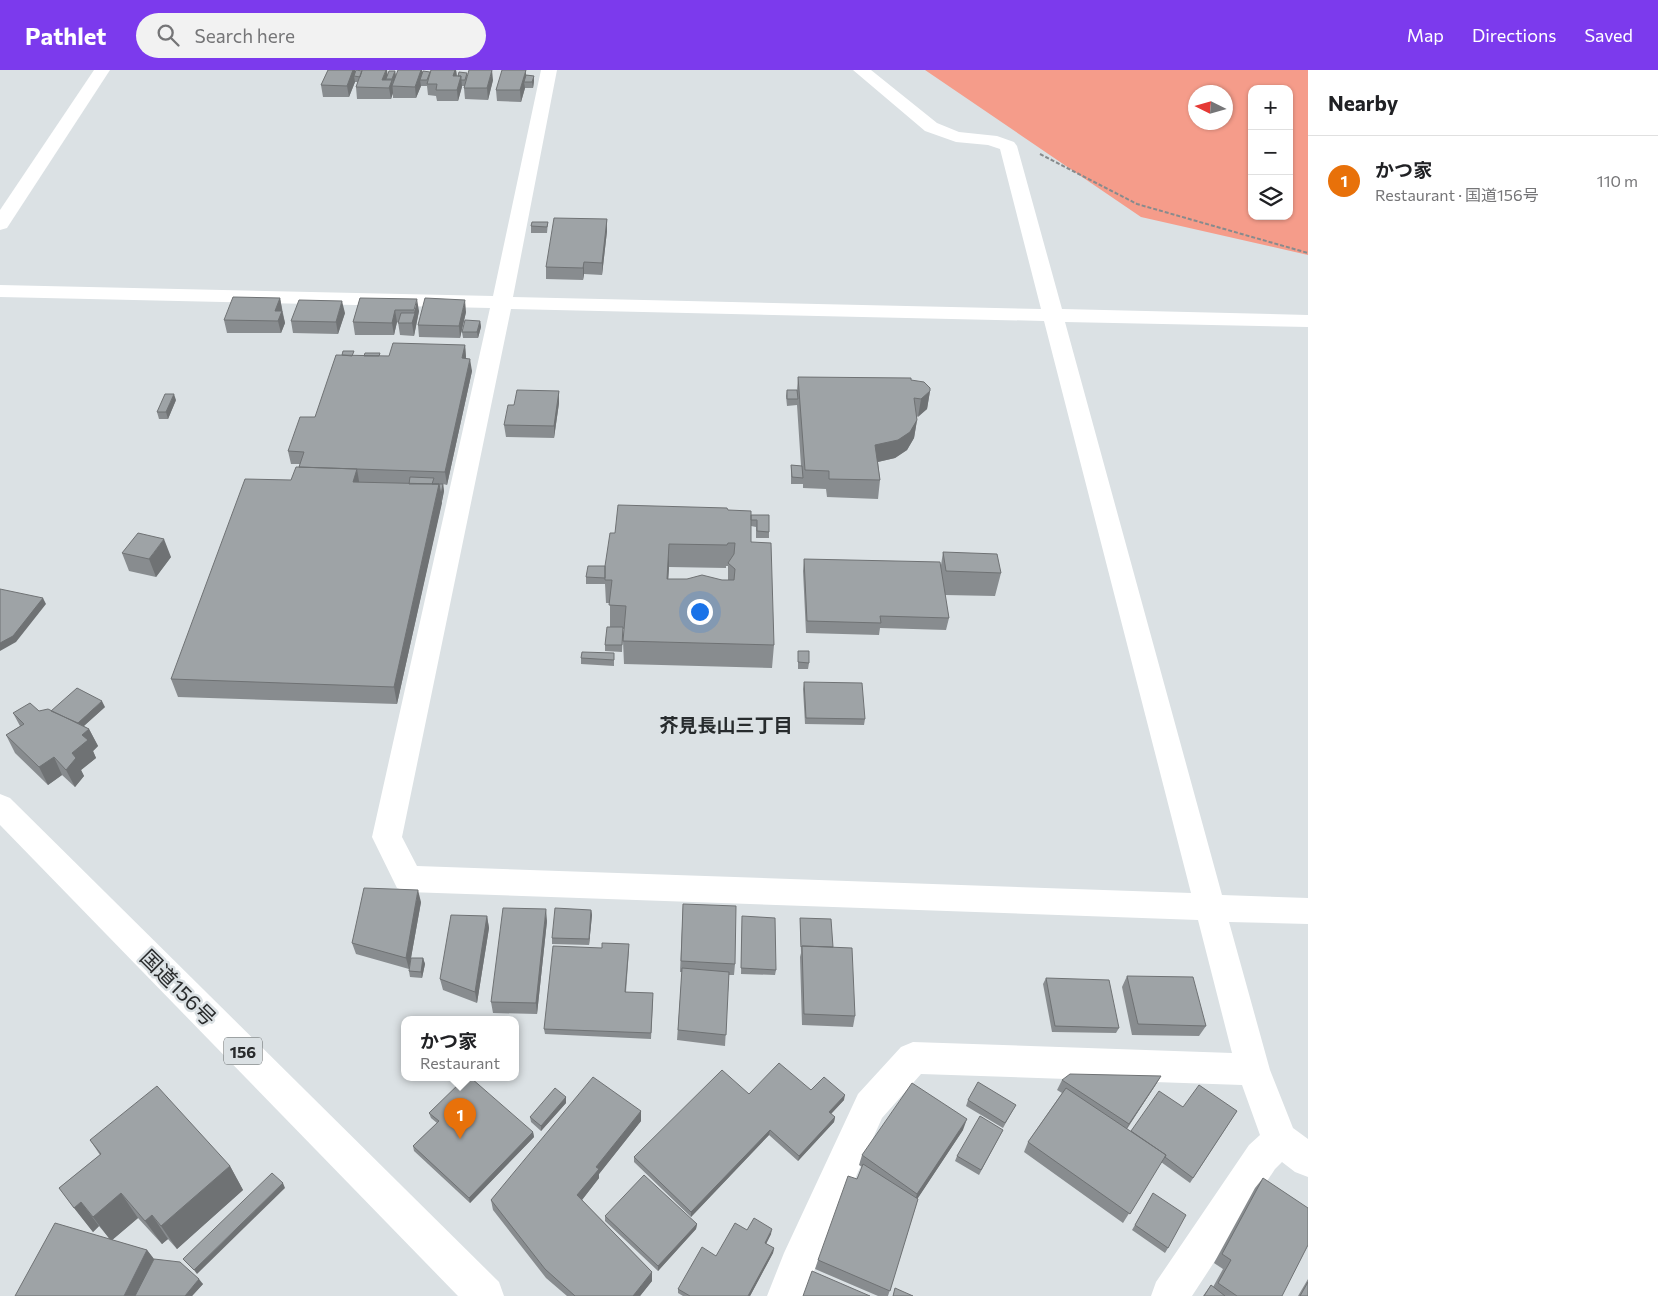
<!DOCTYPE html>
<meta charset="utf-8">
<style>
:root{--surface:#fff;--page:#f2f2f2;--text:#202124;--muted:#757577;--line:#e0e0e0;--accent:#7c3aed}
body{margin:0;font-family:Commissioner,"Noto Sans JP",sans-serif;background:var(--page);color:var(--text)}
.controls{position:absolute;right:15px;top:15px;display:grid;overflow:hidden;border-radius:10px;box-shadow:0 1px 4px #0004}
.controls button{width:45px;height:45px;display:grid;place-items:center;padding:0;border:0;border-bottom:1px solid var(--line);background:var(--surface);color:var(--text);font:25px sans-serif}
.compass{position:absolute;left:1188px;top:15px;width:45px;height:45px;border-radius:50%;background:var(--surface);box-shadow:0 1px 4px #0004;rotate:275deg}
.you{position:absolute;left:699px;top:541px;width:18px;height:18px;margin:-12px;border:4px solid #fff;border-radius:50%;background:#1a73e8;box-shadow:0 0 0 8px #1a73e833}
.badge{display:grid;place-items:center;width:32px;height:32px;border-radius:50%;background:var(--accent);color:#fff;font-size:16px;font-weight:700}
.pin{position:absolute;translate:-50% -41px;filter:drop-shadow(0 1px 2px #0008)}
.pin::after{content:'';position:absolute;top:26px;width:18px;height:15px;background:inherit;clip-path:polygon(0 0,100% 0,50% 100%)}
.popup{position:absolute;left:401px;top:946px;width:118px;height:65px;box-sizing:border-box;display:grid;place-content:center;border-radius:10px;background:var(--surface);filter:drop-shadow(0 1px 4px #0005);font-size:16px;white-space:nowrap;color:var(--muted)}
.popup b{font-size:19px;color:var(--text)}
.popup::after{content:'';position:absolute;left:50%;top:100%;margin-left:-10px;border:10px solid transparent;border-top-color:var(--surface)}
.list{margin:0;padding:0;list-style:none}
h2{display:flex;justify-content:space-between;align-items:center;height:65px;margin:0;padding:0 20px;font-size:21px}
h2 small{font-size:16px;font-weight:400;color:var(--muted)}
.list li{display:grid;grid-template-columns:32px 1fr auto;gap:15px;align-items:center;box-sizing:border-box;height:90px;padding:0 20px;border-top:1px solid var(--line)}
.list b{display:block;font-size:19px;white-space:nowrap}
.list p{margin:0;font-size:16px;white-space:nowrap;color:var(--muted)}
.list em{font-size:16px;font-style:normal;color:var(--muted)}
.icon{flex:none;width:28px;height:28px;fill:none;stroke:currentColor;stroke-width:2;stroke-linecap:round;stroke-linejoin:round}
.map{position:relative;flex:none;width:1308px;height:1226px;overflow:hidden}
header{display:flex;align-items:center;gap:30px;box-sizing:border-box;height:70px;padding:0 25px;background:var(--accent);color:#fff}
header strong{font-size:24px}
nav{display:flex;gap:28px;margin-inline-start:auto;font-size:18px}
.search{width:350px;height:45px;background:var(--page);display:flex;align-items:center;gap:12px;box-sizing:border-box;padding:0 18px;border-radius:28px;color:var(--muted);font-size:19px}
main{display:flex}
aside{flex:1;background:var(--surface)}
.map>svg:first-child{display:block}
</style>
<header>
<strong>Pathlet</strong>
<div class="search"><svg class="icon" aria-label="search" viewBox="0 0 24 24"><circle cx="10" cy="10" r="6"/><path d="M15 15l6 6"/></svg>Search here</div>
<nav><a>Map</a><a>Directions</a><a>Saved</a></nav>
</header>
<main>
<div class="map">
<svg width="1308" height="1226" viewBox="0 0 1308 1226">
<rect width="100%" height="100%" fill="#dbe1e4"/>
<path fill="#f59c8a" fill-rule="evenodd" d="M925 0H1308V185L1141 147ZM1252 19H1289V146H1252ZM1196 22H1226V52H1196Z"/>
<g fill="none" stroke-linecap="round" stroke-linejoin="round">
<path stroke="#878b8d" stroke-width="2" stroke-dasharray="4 2" stroke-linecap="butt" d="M1040 84 1137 134 1308 183"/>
<path fill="#fff" fill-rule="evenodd" d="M541 0H557L513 227 1041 239 1000 79 988 75 956 72 925 61 853 0H871L937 53 959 62 997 66 1014 72 1017 76 1062 239 1308 245V257L1065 252 1222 825 1308 828V854L1229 852 1270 1000 1293 1058 1308 1069V1107L1295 1102 1282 1092 1275 1099 1192 1226H1151L1156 1212 1249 1075 1260 1065 1242 1015 921 1004 882 1048 814 1201 805 1226H767L784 1183 858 1024 901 977 913 972 1232 983 1198 850 408 822 397 818 372 767 490 238 0 227V215L493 226ZM511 239 1044 251 1191 823 417 796 402 767Z"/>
<path fill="#fff" fill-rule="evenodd" d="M94 0H110L7 158 0 160V140Z"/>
<path fill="#fff" fill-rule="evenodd" d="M0 724 10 728 499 1212 504 1226H458L0 755Z"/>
</g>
<path fill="#888c8f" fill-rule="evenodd" d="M328 0H355L356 2 387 5 395 1 396 6 422 3H430L431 0H456L457 6 467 3V7L493 10 488 30 465 29 464 18 465 16H462L458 31H437L436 26 428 25 427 16H421L416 28H393V23L391 29H357L356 17 358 12H355L349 27H323L321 15Z
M526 5 534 6V11L533 18H525L521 32 497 31 496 20Z
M607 149V161L602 205 584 204 583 210 546 209V197Z
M548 152 547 163H531V156Z
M280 228 285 253 281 263H227L224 250Z
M360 228 419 241 414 266 400 265 398 252H397L394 265H355L353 252Z
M466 242 460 268 419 267 418 255Z
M345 243 338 264 293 263 291 251Z
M480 251 481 257 478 268H463L462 262Z
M465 275 466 289 472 301 447 415 443 414 444 421 442 431 397 634 178 627 171 609 299 397 300 394H291L288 381 315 347 354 286H389Z
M798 307 911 310 930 321 927 339 917 347V350L914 368 907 380 895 388 878 392 880 410 878 429 827 427 826 419 803 418V413V414H791V395L801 396 797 335 787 336 786 326 787 320H797Z
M559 321V333L554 368 506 367 504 355 514 335Z
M176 330 168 349H159L157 342Z
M728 440 751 445 769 462V468H756V457L751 456V472L774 575 772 598 624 594 623 571 624 559H623L622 582 605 581V575L610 557V533H606L605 514H586V507L605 496 615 463ZM726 496H728V510L668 509 669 497 726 498Z
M943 482 1001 503 995 526 945 525 949 548 946 560 880 558 879 565 806 563 803 501 804 489 941 495Z
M122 483 171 487 156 507 129 501Z
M798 581 809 593 808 599H798Z
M614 583V596L581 594V588Z
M804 612 865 649 864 655 805 654 803 619Z
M105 637 84 656 89 659 98 676 93 681 96 688 81 700 84 706 75 717 62 705 48 715 15 683 6 665 20 656 13 643 39 641Z
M421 832 409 899 356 884 352 873Z
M683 834 735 894 734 905H729L725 976 677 970 682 902H680Z
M591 840 592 845 589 875 552 874V868Z
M487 846 489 858 477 933 443 920 440 909Z
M742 846 776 900 775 905 741 904Z
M800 848 833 877 855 946 853 957 802 955 800 887 801 883 800 853Z
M547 851 537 944 493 943 491 932Z
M629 880 626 922 653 929 651 969 545 964 544 959Z
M423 888 425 894 422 908 410 907 409 901Z
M1127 906 1206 956 1199 966 1132 965 1122 917Z
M1046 908 1119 958 1116 963 1052 962 1043 914Z
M1161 1006 1127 1059 1131 1061 1183 1037 1237 1041 1190 1113 1161 1092 1123 1153 1024 1082 1028 1072 1062 1023 1057 1020 1062 1010Z
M811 1020 844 1030 831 1044 835 1047 834 1052 798 1091 769 1065 691 1147 634 1092V1087L749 1024Z
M566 1027V1033L541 1061 531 1052 530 1047Z
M968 1030 1013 1040 1003 1058 966 1036Z
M641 1041V1051L599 1104V1108L582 1130 652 1202V1211L640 1226H567L546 1208 493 1140 491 1130Z
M429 1043 533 1062 534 1067 470 1133 414 1081 413 1076 437 1053 431 1048Z
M963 1060 917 1129H918L888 1226H878L815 1199 818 1190 857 1109 862 1097 859 1095 862 1085Z
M1003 1060 979 1105 955 1091 957 1086Z
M90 1070 230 1096 243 1120 177 1179 168 1169 162 1174 138 1148 112 1170 147 1180 154 1189 203 1214 192 1226H15L110 1169 99 1156 93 1162 59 1118 100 1085Z
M1263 1108 1282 1226H1203L1211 1215 1213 1217 1223 1199 1214 1193 1255 1118Z
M1153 1123 1168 1178 1165 1183 1132 1160Z
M605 1146 697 1154 696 1159 658 1201 605 1151Z
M747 1160 771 1164 766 1174 774 1178 773 1183 750 1226H683L678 1223V1219Z
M1308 1209V1226H1298Z"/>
<path fill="#6f7274" d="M353 0H355L356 6H354L355 12 349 27 347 16Z
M386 0H387L388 9H386L387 14 382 10Z
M421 0H422L423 8 420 10 421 16 416 28 415 17Z
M455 0H456L457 9 453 6Z
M492 0 493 10 488 30 487 18Z
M526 0V11L524 12 525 18 521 32 520 20Z
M395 1 396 7 393 15 392 9Z
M461 6 462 17 458 31 457 20Z
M534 6V11L533 18 532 12Z
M392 10 393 23 391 29 389 18Z
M607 149V161L602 205V193Z
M584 192V204L583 210V198Z
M280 228 282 240 279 249 282 241 285 253 281 263 278 251 275 241Z
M417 229 419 241 414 266 412 253Z
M465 230 466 242 460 268 459 256Z
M342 231 345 243 338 264 336 252Z
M395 240 397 252 394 265 392 253Z
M480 251 481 257 478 268 477 262Z
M465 275 466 287 463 301 462 288Z
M470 289 472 301 447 415 445 402Z
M559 321V333L554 368V356Z
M930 321 927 339 918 347 921 329Z
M174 324 176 330 168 349 166 342Z
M917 350 914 368 907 380 895 388 873 393 875 375Z
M357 399 360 417 353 412Z
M439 414 442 433 397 634 394 617Z
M443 414 444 421 442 431 441 425Z
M164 469 171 487 156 507 149 489Z
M669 474V497L667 532V509Z
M43 528 46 534 16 572 0 581V573Z
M102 631 105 637 77 662 74 656Z
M89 659 98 676 93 681 96 688 81 700 84 706 75 717 66 700 72 683 82 665Z
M54 687 62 705 48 715 39 697Z
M418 820 421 832 409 899 406 888Z
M546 839 547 851 537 944 536 933Z
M591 840 592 845 589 875V869Z
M487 846 489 858 477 933 475 922Z
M423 888 425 894 422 908 421 902Z
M1161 1006 1155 1016 1123 1064 1129 1054Z
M845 1025 844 1030 828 1047 829 1042Z
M566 1027V1033L541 1061V1056Z
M641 1041V1051L599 1104V1108L578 1135 577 1125 596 1097Z
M835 1047 834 1052 798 1091 799 1086Z
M967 1049 963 1060 914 1134 917 1124Z
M770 1060 769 1065 691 1147V1142Z
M533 1062 534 1067 470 1133 469 1128Z
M230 1096 243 1120 177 1179 161 1156Z
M283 1113 285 1118 197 1204 194 1200Z
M121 1123 138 1148 111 1171 93 1147Z
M81 1132 99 1156 93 1162 74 1138Z
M152 1145 168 1169 162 1174 145 1151Z
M697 1154 696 1159 658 1201V1196Z
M772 1159 771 1164 764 1178 765 1173Z
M774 1178 773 1183 750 1226H748Z
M147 1180 157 1193 141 1226H124Z
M652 1202V1211L640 1226H633Z
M199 1209 203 1214 192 1226H185Z"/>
<path fill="#9ea3a6" stroke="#6f7274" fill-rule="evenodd" d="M328 0H353L347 16 321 15Z
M356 0 362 1 360 7 354 6Z
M362 0H386L382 10H392L389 18 356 17Z
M398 0H421L415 17 392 16Z
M431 0H455L453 6H461L457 20H436L437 14H427Z
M469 0H492L487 18H464Z
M502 0H526L520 20H496Z
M389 1H395L392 9H386Z
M423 1 430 2 427 10H420Z
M459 2 467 3 465 10H461V6H458Z
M526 5 534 6 532 12H524Z
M554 148 607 149 602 193 584 192 583 198 546 197Z
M532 152H548L547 157 531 156Z
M233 227 280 228 275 241H282L278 251 224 250Z
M360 228 417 229 414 240H395L392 253 353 252Z
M425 228 465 230 459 256 418 255Z
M299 230 342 231 336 252 291 251Z
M401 243H415L412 253H398Z
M465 250 480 251 477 262H462Z
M393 273 465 275 462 288 470 289 445 402 299 397 304 382 288 381 300 347H315L336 285 389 286Z
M343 281H354L352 286 342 285Z
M365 283H380L379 286H364Z
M798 307 911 308V310L924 312 930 318V321L921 329 914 328 917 350 910 362 898 370 875 375 880 410 829 409V401L805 400Z
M517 320 559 321 554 356 504 355 508 335H514Z
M787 320H797L798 329H787Z
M165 324H174L166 342H157Z
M791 395 802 396 803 408 792 407Z
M296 397 357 399 353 412 439 414 394 617 171 609 245 409 291 410Z
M410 407 434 408 432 414H443L441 425 439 414H409Z
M618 435 727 438 728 440 751 441V472L771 473 774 575 623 571 626 536 609 535 612 510H605V496L610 463H615ZM728 473H735L734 484 728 493 735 499 734 510H722L702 505 687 509H667L669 474 727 475Z
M751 445H769V462L757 461V450H751Z
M138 463 164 469 149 489 122 483Z
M943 482 997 484 1001 503 946 501Z
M804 489 940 492 949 548 880 546 881 553 807 551Z
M588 496H605V508L586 507Z
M0 519 43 528 13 566 0 573Z
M607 557H623L622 575H605Z
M798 581H809V593L798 592Z
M582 582 614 583V590L581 588Z
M804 612 862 613 865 649 806 648Z
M77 618 102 631 78 653 51 641Z
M30 633 39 641 48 639 89 659 82 665 88 670 72 683 76 688 66 700 54 687 39 697 6 665 24 654 13 643Z
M364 818 418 820 406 888 352 873Z
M683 834 736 836 735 894 681 891Z
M503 838 546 839 536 933 491 932Z
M555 838 591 840 589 869 552 868Z
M451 845 487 846 475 922 440 909Z
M742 846 775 848 776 900 741 898Z
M800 848 831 849 833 877 802 876 801 877Z
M602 873 629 874 625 922 653 923 651 963 544 959 553 876 602 878Z
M802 876 852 878 855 946 804 944Z
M411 888H423L421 902 409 901Z
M682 898 729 902 726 965 678 960Z
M1127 906 1193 907 1206 956 1138 954Z
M1046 908 1109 910 1119 958 1055 956Z
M779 993 811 1020 824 1007 845 1025 829 1042 835 1047 799 1086 770 1060 691 1142 634 1087 722 1000 749 1024Z
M1070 1004 1161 1006 1129 1054 1062 1010Z
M593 1007 641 1041 596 1097 599 1099 577 1125 652 1202 633 1226H575L545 1199 491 1130Z
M465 1008H471L533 1062 469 1128 413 1076 439 1051 429 1043Z
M978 1012 1016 1035 1005 1053 968 1030Z
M912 1013 967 1049 917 1124 862 1085Z
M1199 1015 1237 1041 1193 1108 1165 1087 1166 1085 1131 1061 1159 1021 1183 1037Z
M157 1016 230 1096 161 1156 152 1145 145 1151 121 1123 93 1147 81 1132 74 1138 59 1118 101 1084 90 1070Z
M555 1018 566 1027 541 1056 530 1047Z
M1066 1018 1166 1085 1130 1144 1028 1072Z
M980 1046 1003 1060 981 1100 957 1086Z
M863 1094 918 1129 890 1221 818 1190 848 1106 857 1109Z
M272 1103 283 1113 194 1200 183 1189Z
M644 1105 697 1154 658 1196 605 1146Z
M1263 1108 1308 1138V1175L1282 1226H1237L1218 1213 1231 1190 1222 1184Z
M1153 1123 1186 1145 1168 1178 1135 1155Z
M754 1148 772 1159 765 1173 774 1178 748 1226H690L678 1219 702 1177 716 1186 735 1153 747 1160Z
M55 1153 147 1180 124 1226H15Z
M154 1189 180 1192 199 1209 185 1226H135Z
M812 1201 870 1226H803Z
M1308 1212V1226H1300Z
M1211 1215 1225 1226H1204Z
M895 1218 913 1226H893Z"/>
<g text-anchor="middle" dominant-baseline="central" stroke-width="5" stroke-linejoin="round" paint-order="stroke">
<rect fill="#dbe1e4" stroke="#5e6263" stroke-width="1" x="224" y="967.5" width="38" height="27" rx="4"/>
<g font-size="16" font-weight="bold" fill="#292b2c">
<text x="243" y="981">156</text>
</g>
<g font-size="19" font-weight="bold" fill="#272b2d" stroke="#dbe1e4">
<text x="726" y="654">芥見長山三丁目</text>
</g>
<g font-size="21" fill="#292b2c" stroke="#dbe1e4">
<text transform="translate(179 917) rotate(45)">国道156号</text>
</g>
</g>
</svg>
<div class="controls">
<button>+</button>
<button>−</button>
<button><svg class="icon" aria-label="layers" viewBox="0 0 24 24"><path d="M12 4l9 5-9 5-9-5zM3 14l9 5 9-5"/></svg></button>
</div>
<svg class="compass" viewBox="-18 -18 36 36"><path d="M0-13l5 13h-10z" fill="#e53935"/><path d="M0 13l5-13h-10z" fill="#757577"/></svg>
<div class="you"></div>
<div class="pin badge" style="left:460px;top:1069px;background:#e8710a">1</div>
<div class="popup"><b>かつ家</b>Restaurant</div>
</div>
<aside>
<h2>Nearby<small></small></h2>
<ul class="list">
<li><span class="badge" style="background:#e8710a">1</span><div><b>かつ家</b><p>Restaurant · 国道156号</p></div><em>110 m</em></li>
</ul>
</aside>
</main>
